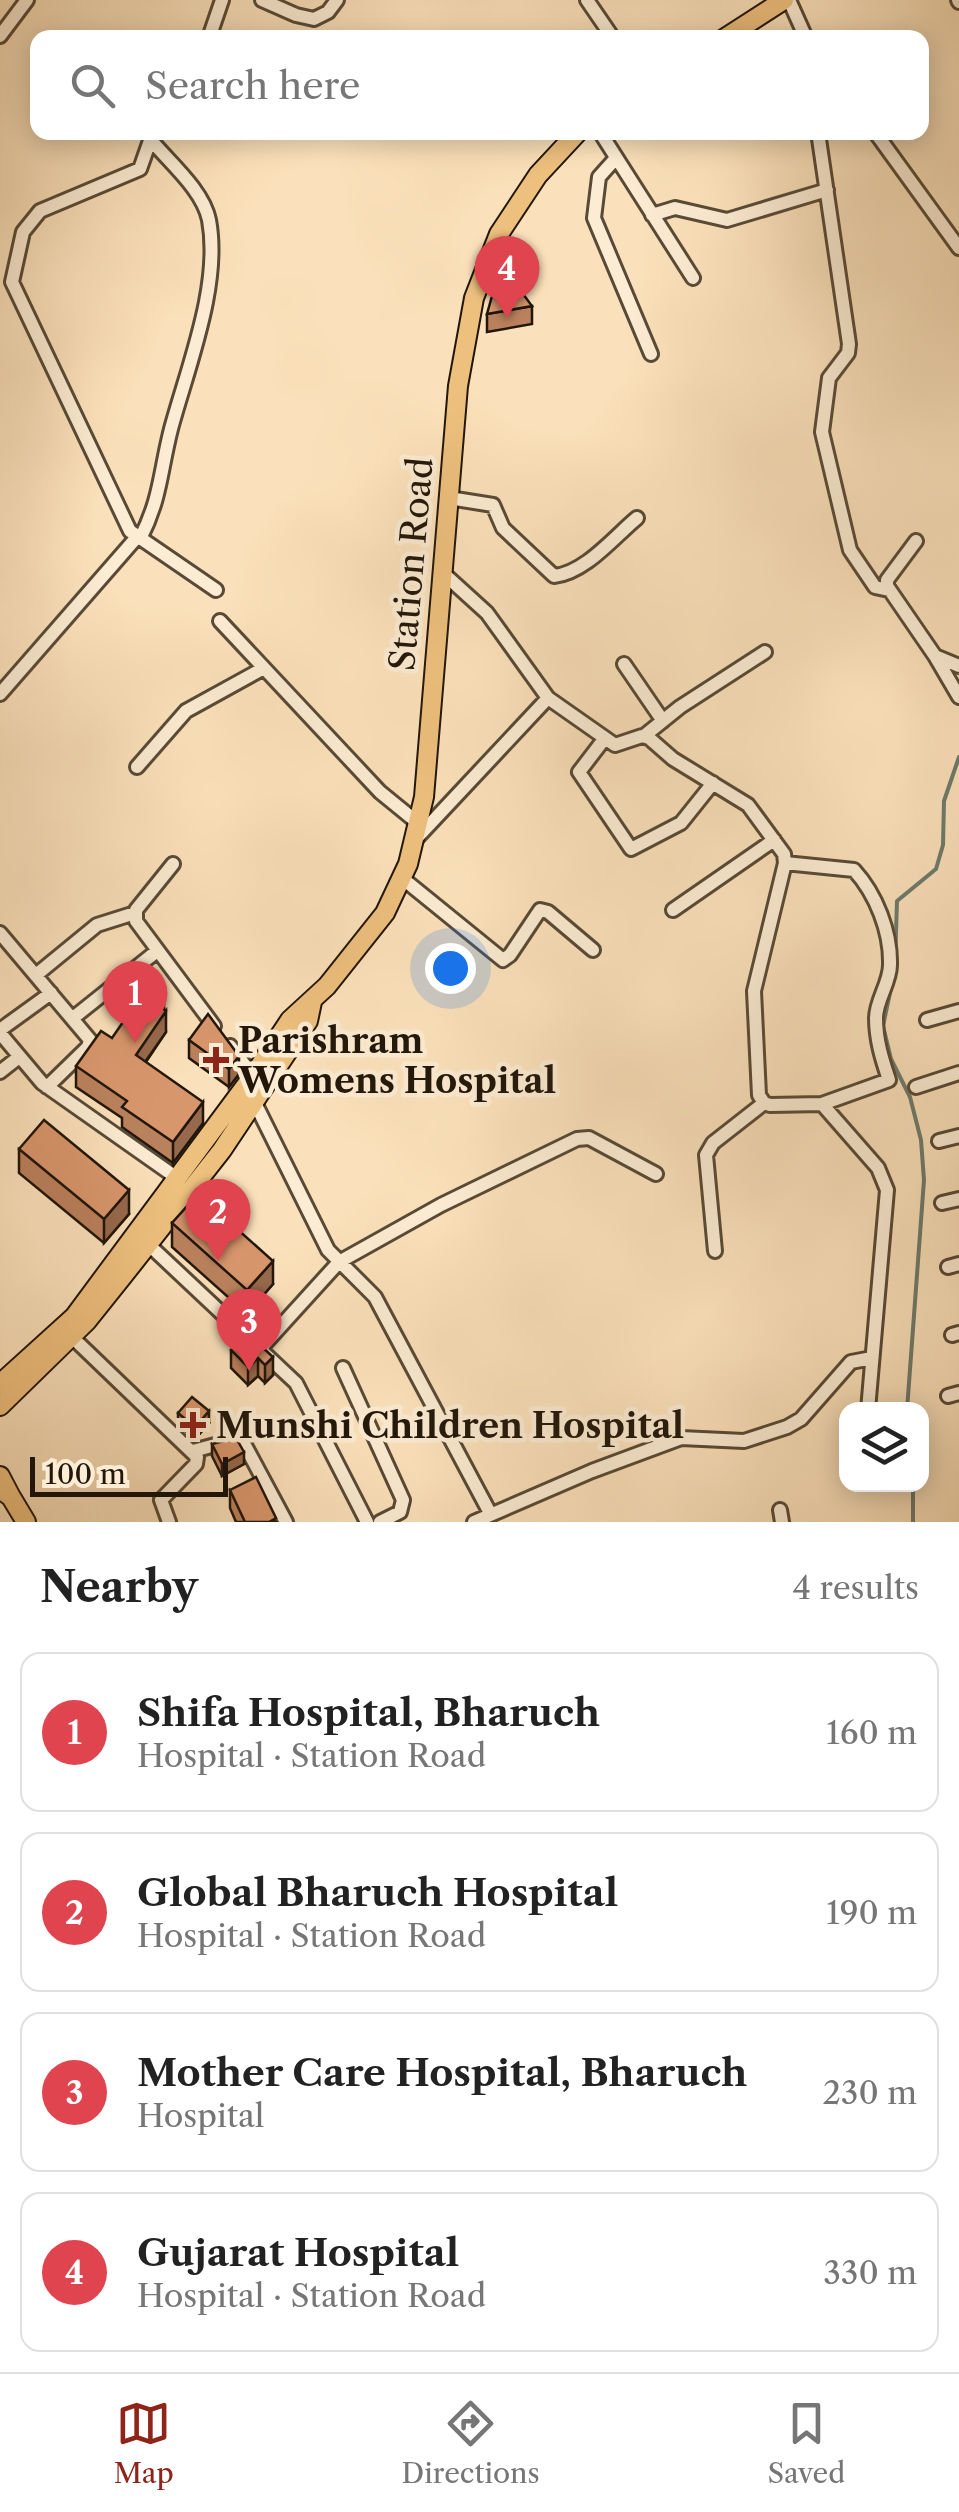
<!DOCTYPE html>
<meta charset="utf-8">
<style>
:root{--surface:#fff;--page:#f2f2f2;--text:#222;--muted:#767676;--line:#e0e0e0;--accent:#8f2418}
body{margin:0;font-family:"Libre Caslon Text",serif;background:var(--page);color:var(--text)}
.controls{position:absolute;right:30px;bottom:30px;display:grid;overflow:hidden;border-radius:20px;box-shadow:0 5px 25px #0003}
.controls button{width:90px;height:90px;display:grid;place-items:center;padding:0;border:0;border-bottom:2px solid var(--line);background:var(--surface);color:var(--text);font:50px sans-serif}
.scale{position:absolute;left:30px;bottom:25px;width:198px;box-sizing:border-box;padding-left:10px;border:5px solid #22170a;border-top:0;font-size:28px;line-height:35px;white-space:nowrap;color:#22170a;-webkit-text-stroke:8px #fcecd3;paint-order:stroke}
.you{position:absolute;left:450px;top:968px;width:35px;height:35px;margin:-25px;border:8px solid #fff;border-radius:50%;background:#1a73e8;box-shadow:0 0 0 15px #1a73e833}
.badge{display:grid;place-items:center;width:65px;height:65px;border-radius:50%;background:var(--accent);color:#fff;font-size:32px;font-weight:700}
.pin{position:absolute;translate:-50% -82px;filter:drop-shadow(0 2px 5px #0008)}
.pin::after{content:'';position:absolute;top:52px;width:35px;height:30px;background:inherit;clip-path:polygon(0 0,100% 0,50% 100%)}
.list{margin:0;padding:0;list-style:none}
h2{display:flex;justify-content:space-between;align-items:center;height:130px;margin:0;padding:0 40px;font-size:42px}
h2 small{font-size:32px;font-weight:400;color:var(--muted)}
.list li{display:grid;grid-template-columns:65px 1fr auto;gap:30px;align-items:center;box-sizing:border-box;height:160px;margin:0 20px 20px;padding:0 20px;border:2px solid var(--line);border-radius:20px}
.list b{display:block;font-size:38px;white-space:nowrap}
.list p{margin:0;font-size:32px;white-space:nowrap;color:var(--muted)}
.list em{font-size:32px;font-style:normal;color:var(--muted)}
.icon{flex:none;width:55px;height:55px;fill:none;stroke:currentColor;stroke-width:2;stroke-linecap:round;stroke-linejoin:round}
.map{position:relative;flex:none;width:959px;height:1522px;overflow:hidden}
.search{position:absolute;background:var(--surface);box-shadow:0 5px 25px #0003;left:30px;right:30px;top:30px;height:110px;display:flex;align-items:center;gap:25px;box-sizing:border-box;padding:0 35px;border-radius:20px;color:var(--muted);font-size:38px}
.sheet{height:850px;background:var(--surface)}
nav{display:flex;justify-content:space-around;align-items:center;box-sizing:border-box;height:140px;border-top:2px solid var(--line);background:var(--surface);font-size:28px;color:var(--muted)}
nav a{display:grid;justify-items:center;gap:5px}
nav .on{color:var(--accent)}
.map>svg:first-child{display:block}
</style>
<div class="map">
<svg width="959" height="1522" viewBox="0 0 959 1522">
<rect width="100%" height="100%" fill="#fbe1bb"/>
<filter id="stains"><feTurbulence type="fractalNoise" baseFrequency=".002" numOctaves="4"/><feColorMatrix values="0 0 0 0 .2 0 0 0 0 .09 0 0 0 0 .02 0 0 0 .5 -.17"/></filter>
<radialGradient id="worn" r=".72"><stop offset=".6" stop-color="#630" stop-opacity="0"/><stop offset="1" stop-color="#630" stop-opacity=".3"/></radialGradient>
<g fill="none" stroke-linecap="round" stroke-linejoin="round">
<path stroke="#6d7b6e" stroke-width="4" d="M895 964 897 901 936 869 943 845 944 801 959 757
M891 988 883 1026 891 1059 910 1097 921 1140 924 1180 907 1410
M913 1522V1484"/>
<g stroke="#584a36" stroke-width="18">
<path id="minor" d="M262 0 296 15 314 19 328 12 337 0
M587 0 613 38
M789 0 806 38
M958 0 959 2
M0 36 27 0
M209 38 222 0
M153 132 140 169 40 211 23 232 12 282 130 531 216 590
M600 132 693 278
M818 132 849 344 848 353 829 378 822 432 850 550 875 587 889 590
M875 132 959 248
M616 158 599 177 594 218 651 354
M652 215 675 208 727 220 827 190
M449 498 493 505 503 528 554 576C585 573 614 537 637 518
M140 539C161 498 160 472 171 429 188 366 221 285 209 220 203 190 169 162 151 140
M916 541 887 580V586L935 656 959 697
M220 621 380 792 418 823
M935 656 959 666
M624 664 663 721
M0 694 137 537
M548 698 615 745 642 736 649 738 673 759 748 805 784 854 785 863 754 991 759 1095 764 1103 770 1105 822 1104 889 1080C882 1059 876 1040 876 1018 876 1000 890 983 890 965 891 932 876 894 854 870L785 863
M644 736 680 707 765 652
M605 738 579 772 631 849 681 823 713 783
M137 767 186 711 264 668
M415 840 548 698 487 613 443 573
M173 864 136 910V921L214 1026
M402 878 503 960 510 955 540 910 548 912 593 950
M673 910 774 840
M0 933 90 1040 88 1047 47 1087
M36 975 97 925 135 913
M73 1018 157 951
M927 1020 959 1011
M0 1030 51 993
M0 1033 42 1083 177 1178
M230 1046 253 1076
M0 1072 19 1057
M916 1087 959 1073
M250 1099 254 1101 328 1250 375 1297 490 1513
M822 1104 878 1168 887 1190 868 1410
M939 1141 959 1136
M942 1203 959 1199
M148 1244 296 1383 367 1522
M715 1251 706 1155 713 1143 764 1103
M948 1267 959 1264
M952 1335 959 1333
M72 1337 197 1457 196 1464 161 1500 169 1522
M260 1349 339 1262 441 1205 577 1139 589 1138 656 1174
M343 1368 403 1500 400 1512 380 1522
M948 1396 959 1393
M193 1451 241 1438 286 1522
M780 1510 782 1522
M474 1522 592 1471 681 1438 744 1441 787 1427 801 1419 851 1362 872 1358"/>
</g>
<g stroke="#22170a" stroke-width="22">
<path id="major" d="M725 38 784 0
M0 1384 74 1317 255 1073 290 1020 327 986 385 913 408 864 424 797 458 386 474 298 499 234 538 175 578 132
M0 1406 87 1321 123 1276 222 1150 308 1021 312 1002
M0 1476 11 1497 0 1489
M11 1497 26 1522"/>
</g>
<use href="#minor" stroke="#fcecd3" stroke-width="12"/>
<use href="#major" stroke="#eec07e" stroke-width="18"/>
</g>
<path fill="#ba815d" stroke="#22170a" stroke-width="2.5" d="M532 306V324L487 332V314Z
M164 1009 166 1032 146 1062 203 1123 173 1163 122 1127V1118L76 1087V1066L112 1038Z
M189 1040 239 1074 229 1087 189 1058Z
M19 1149 129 1214 104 1243 19 1173Z
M172 1223 273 1284 247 1314 172 1247Z
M248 1334 273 1375 265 1383 258 1376 248 1385 231 1368V1350Z
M178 1413 209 1423 195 1439 178 1425Z
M212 1444 244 1464 222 1476 212 1456Z
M230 1490 276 1522H236L230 1508Z"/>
<path fill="#97694c" stroke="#22170a" stroke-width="2.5" d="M164 1003V1014L166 1011V1032L136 1075V1055Z
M239 1056V1074L229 1087V1069Z
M203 1102V1123L173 1163V1142Z
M129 1190V1214L104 1243V1219Z
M273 1261V1284L247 1314V1290Z
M273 1357V1375L265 1383V1365Z
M258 1358V1376L248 1385V1367Z
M209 1411V1423L195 1439V1427Z
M244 1452V1464L222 1476V1464Z"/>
<path fill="#d8966c" stroke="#22170a" stroke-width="2.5" d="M501 264 532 306 487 314Z
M145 990 164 1003 161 1007 166 1011 136 1055 203 1102 173 1142 122 1107 127 1101 76 1066 101 1031 112 1038Z
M208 1014 239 1056 229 1069 189 1040Z
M44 1120 129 1190 104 1219 19 1149Z
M198 1194 273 1261 247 1290 172 1223Z
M248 1334 273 1357 265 1365 258 1358 248 1367 231 1350Z
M192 1397 209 1411 195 1427 178 1413Z
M236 1438 244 1452 222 1464 212 1444Z
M256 1477 276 1518 269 1522H245L230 1490Z"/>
<g fill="#8f2418" stroke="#fcecd3" stroke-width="4">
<path d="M211 1045h10v10h10v10h-10v10h-10v-10h-10v-10h10z"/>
<path d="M188 1410h10v10h10v10h-10v10h-10v-10h-10v-10h10z"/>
</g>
<g text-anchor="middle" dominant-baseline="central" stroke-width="9" stroke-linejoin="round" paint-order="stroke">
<g font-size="35" fill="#22170a" stroke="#fcecd3">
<text transform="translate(411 564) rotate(-85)">Station Road</text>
</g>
<g font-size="35" font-weight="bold" fill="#22170a" stroke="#fcecd3" text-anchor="start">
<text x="238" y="1040">Parishram<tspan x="238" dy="40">Womens Hospital</tspan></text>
<text x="216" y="1425">Munshi Children Hospital</text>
</g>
</g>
<rect width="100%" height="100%" filter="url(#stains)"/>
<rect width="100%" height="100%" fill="url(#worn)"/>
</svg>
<div class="controls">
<button><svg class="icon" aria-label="layers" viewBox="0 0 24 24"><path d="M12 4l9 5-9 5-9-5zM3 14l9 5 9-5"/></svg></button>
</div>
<div class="scale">100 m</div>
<div class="you"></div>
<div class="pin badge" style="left:135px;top:1043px;background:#e0444e">1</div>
<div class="pin badge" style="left:218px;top:1261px;background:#e0444e">2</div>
<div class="pin badge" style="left:249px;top:1371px;background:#e0444e">3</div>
<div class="pin badge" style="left:507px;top:318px;background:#e0444e">4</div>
<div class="search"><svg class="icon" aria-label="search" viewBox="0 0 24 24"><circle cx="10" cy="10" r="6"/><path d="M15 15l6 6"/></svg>Search here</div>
</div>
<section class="sheet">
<h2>Nearby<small>4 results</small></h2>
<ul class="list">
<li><span class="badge" style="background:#e0444e">1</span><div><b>Shifa Hospital, Bharuch</b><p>Hospital · Station Road</p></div><em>160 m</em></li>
<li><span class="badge" style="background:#e0444e">2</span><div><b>Global Bharuch Hospital</b><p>Hospital · Station Road</p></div><em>190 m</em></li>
<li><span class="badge" style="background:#e0444e">3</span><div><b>Mother Care Hospital, Bharuch</b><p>Hospital</p></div><em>230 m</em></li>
<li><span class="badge" style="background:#e0444e">4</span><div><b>Gujarat Hospital</b><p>Hospital · Station Road</p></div><em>330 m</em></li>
</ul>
</section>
<nav>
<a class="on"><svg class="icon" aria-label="map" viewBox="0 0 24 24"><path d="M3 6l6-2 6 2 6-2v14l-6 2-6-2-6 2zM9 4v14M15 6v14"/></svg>Map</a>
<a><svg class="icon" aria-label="directions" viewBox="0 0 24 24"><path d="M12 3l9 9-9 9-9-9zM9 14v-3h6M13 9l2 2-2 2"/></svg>Directions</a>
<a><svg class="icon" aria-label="saved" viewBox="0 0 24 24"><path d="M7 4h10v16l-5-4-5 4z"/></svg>Saved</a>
</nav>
